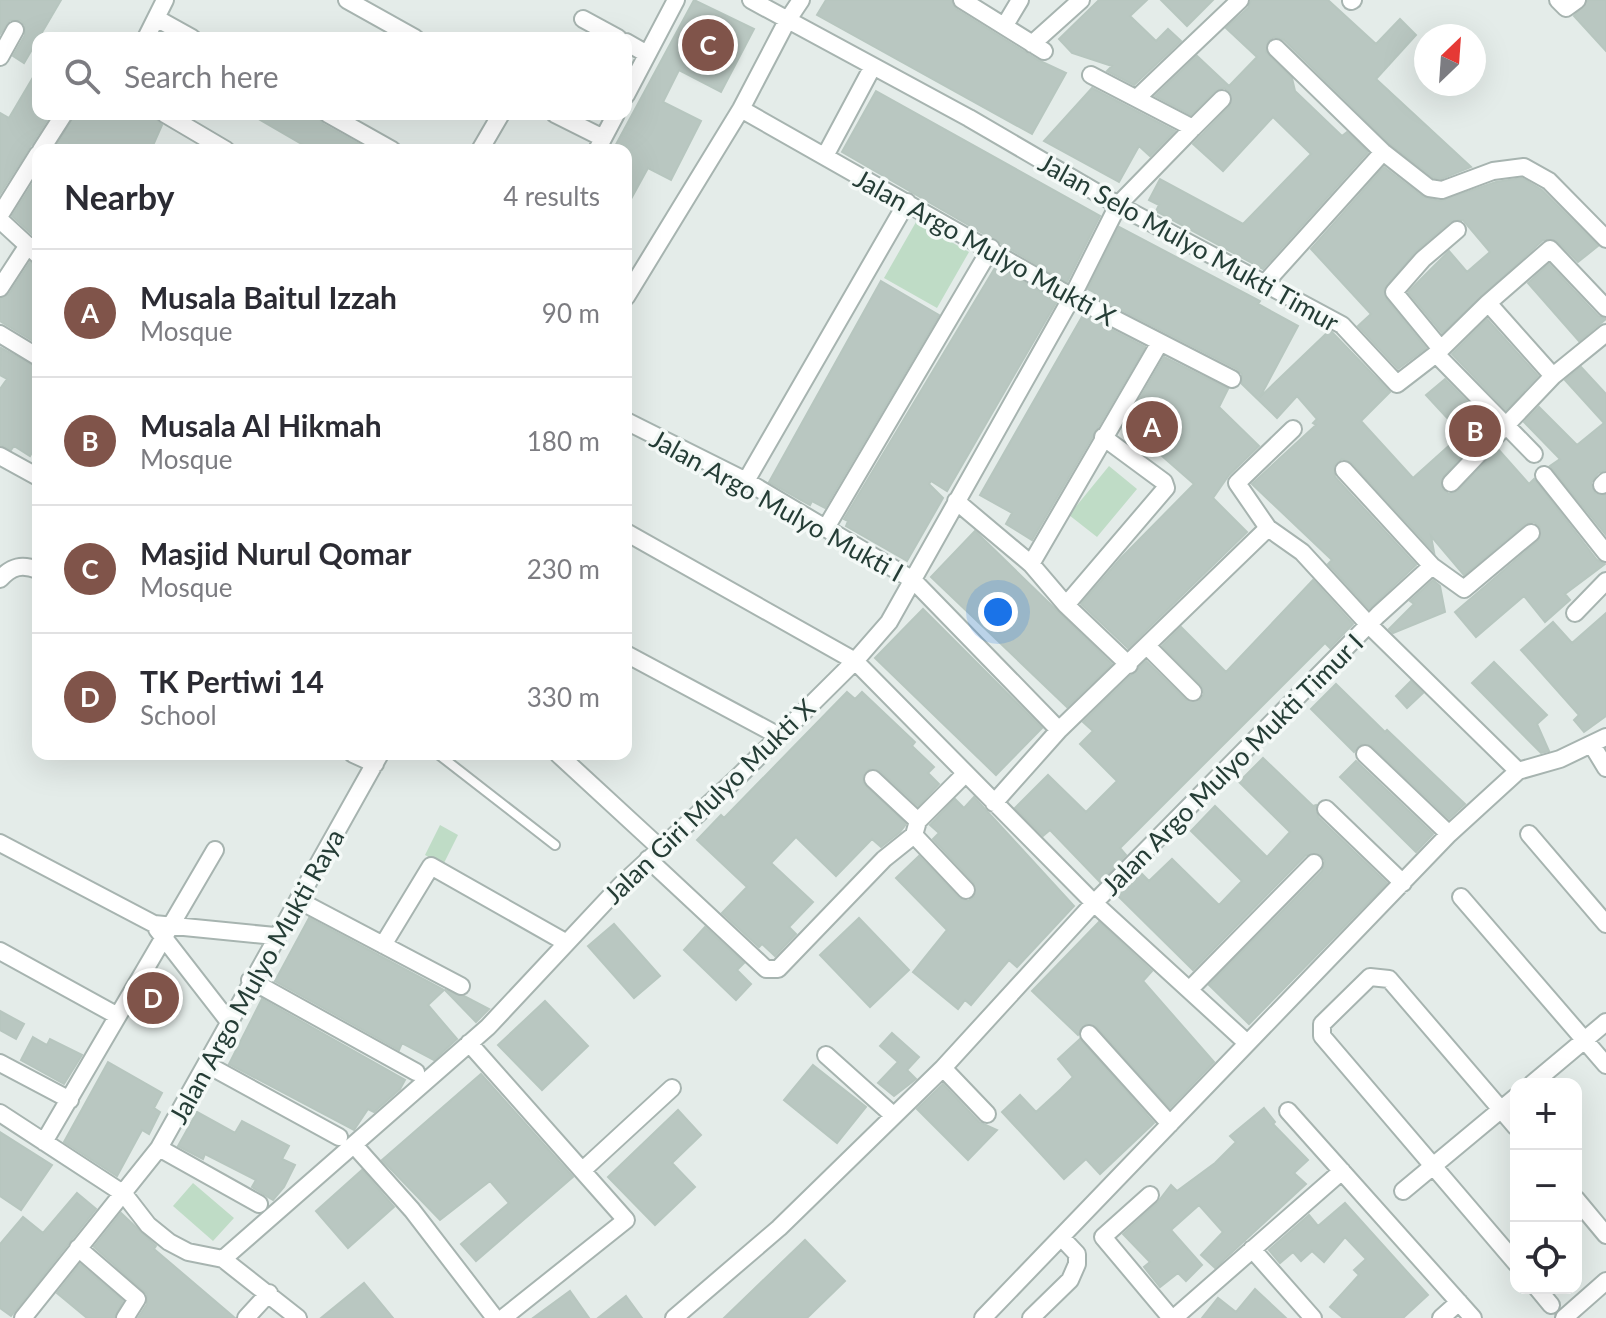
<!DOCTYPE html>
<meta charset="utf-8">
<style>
:root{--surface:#fff;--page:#f2f2f3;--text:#2b2b33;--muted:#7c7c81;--line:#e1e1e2;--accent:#80544a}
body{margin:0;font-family:Lato,sans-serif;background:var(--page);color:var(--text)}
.controls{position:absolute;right:24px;bottom:24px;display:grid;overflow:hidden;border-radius:16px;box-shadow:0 8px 32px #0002}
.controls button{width:72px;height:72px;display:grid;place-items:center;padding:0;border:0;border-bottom:2px solid var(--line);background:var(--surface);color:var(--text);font:40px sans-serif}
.compass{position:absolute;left:1414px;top:24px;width:72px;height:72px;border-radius:50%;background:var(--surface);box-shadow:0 8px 32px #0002;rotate:25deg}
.you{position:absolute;left:998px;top:612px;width:28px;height:28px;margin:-20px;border:6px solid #fff;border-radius:50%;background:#1a73e8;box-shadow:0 0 0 12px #1a73e833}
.badge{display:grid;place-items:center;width:52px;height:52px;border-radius:50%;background:var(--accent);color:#fff;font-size:26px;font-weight:700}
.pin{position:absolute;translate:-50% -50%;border:4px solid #fff;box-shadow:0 2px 8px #0006}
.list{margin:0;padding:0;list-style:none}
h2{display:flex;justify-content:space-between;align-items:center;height:104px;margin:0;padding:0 32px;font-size:34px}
h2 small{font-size:26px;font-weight:400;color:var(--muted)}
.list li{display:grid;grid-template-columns:52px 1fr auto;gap:24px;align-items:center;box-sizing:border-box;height:128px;padding:0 32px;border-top:2px solid var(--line)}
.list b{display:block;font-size:30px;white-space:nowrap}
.list p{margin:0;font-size:26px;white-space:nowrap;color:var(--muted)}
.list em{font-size:26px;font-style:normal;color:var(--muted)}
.icon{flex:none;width:44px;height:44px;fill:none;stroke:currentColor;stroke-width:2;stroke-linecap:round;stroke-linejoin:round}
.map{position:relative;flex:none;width:1606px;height:1318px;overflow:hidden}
.search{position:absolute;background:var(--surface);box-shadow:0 8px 32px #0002;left:32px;top:32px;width:600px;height:88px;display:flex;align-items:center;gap:20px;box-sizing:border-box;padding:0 28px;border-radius:16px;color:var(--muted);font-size:30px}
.panel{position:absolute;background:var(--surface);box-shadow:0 8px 32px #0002;left:32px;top:144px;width:600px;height:616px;border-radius:16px}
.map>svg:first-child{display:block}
</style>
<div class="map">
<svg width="1606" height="1318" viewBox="0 0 1606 1318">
<rect width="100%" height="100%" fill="#e4ece9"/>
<path fill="#bfdcc6" d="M916 222 969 252 937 308 884 278Z
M1109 466 1137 489 1097 537 1069 515Z
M440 825 458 835 443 865 425 855Z
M193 1183 234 1218 213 1241 173 1206Z"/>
<path fill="#b9c7c1" stroke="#b7c6bf" stroke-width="2" d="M0 0H61L24 63 13 56 25 35V25L20 20H10L0 34Z
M694 0 754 29 721 92 679 70 663 102 701 121 671 180 648 168 626 208V150H613Z
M826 0H951L956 9 1038 60 1066 73 1032 134 817 15Z
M1099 0H1147L1130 16 1156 41 1168 29 1181 41 1134 85 1107 71 1112 66 1072 53 1059 39Z
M1161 0H1213L1187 26Z
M1251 0H1328L1376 44 1400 19 1416 35 1376 79 1471 167 1441 179 1434 178 1390 144 1284 40 1274 37 1268 41 1266 52 1292 78 1295 91 1342 136 1347 132 1368 152 1263 269 1156 211 1159 205 1149 200 1160 179 1243 224 1311 154 1273 117 1223 171 1193 144 1230 106V92L1224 88 1215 91 1191 115 1155 96 1197 56 1229 86 1257 57 1226 28 1248 8Z
M1588 0H1606V51L1574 16Z
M38 69V114H51L0 194V113L9 118Z
M1092 88 1175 131 1150 156 1139 146 1119 182 1044 141Z
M876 91 1100 216 1067 282 842 152Z
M75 114H151L162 125 151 150H54Z
M250 114H316L323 124 370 150H312Z
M1384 167 1423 197 1440 201 1496 182 1522 178 1542 190 1598 246 1578 262 1557 241 1543 240 1442 333 1408 292 1449 251 1467 272 1490 252 1463 220 1451 221 1415 252 1384 289 1386 299 1426 348 1398 369 1358 326 1371 314 1311 249Z
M38 175V240L12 216Z
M1119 227 1260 301 1258 304 1298 326 1260 397 1329 331 1332 332 1390 392 1361 421 1413 478 1462 434 1426 395 1445 379 1491 425 1443 476V490L1449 494 1458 491 1498 449 1529 484 1534 479 1597 560 1605 564 1565 594 1570 600 1545 622 1524 596 1476 637 1455 612 1538 541 1540 527 1534 522 1525 524 1464 575 1431 536 1434 552 1352 463 1342 459 1334 466 1335 477 1416 565 1369 609 1328 564 1332 560 1252 484 1316 425 1313 423 1317 419 1297 396 1277 418 1242 384V374L1237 369 1094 296 1095 293 1088 289Z
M30 262 38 266V344L0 321V299L9 294Z
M1549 264 1598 316 1606 319 1579 341 1528 283Z
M996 266 1057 301 947 491 931 481 929 484 943 498 907 561 846 526 848 521 844 519Z
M881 281 939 315 825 508 812 501 810 505 769 482Z
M1083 315 1145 347 1032 540 1006 524 1012 513 980 495Z
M1487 319 1538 376 1506 410 1452 354Z
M1 348 38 368V442L30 456 14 446 11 450 0 445V389L7 379 0 375Z
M1164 357 1228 389 1219 407 1259 446 1229 475 1213 498 1247 532 1128 648 1081 604 1121 558 1194 484 1154 449 1147 450 1134 443 1125 424Z
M1581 367 1606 394V470L1598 473 1591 483 1595 493 1606 495V535L1550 466 1560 459 1524 422 1539 407 1577 445 1604 423 1565 380Z
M975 531 1112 664 1067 707 931 577Z
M1313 580 1353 624 1330 648 1325 643 1120 848 1126 855 1100 882 1050 830 1043 836 1015 808 1048 775 1086 812 1117 781 1080 744 1093 731 1083 722 1146 661 1186 700H1200L1204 694 1201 685 1162 646 1181 627 1226 672Z
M1433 580 1440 586 1445 612 1393 633 1389 629 1414 604 1410 601Z
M923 609 1042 728 996 775 875 658Z
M1606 613V716L1584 732 1574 720 1579 715 1521 650 1553 622 1572 643Z
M1494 662 1547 715 1537 724 1549 751 1541 753 1472 683Z
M1411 681 1423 693 1407 708 1396 696Z
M1336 684 1385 732 1387 730 1465 804 1449 819 1372 746 1361 744 1354 752 1311 709Z
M847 692 855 699 862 692 915 742 912 746 934 767 928 773 939 784 918 806 880 771 869 769 863 776V783L906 824 900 832 881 847 872 839 836 876 796 837 771 863 813 902 789 927 796 934 775 956 762 944 759 947 722 913 747 887 697 840 721 815 724 818Z
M1263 758 1313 806 1316 805 1318 817 1387 883 1249 1024 1209 985 1322 871 1325 861 1321 855H1306L1193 970 1117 895 1140 872 1149 881 1172 859 1219 905 1242 881 1191 831 1215 806 1267 857 1290 832 1239 782Z
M1356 761 1433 834 1416 852 1340 777Z
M974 797 1074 906 1017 967 1009 960 971 1005 965 1000 958 1009 913 972 947 930 896 878 919 856 959 898 968 901 974 897V883L933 839 939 833 930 825 955 799 964 808Z
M309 918 444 990 428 1005 457 1039 434 1060 402 1043 399 1050 275 981Z
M859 918 909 970 870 1007 820 955Z
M1099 922 1152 971 1143 981 1214 1062 1170 1108 1097 1027 1086 1024 1078 1035 1032 991Z
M614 924 660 976 634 998 588 946Z
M705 927 744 963 737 970 751 984 736 1000 684 950Z
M146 990 170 1002 161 1019 136 1006Z
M445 990 464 996 489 1009 476 1022Z
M262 999 405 1080 400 1089 374 1112 368 1109 354 1130 229 1064Z
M545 1001 588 1046 542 1090 498 1045Z
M0 1011 24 1024 16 1039 0 1030Z
M892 1033 919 1057 907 1070 916 1079 894 1096 878 1083 898 1062 880 1046Z
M33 1037 47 1045 50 1039 82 1055 64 1084 21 1060Z
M1080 1039 1154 1123 1100 1174 1086 1159 1064 1179 1002 1112 1020 1095 1036 1112 1061 1089 1073 1077 1058 1059Z
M108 1062 162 1093 154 1108 160 1112 149 1134 142 1130 117 1176 64 1142Z
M813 1065 866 1107 837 1143 784 1100Z
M481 1074 573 1177 476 1261 461 1244 509 1203 490 1181 440 1220 382 1160Z
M943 1084 979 1122 997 1130 968 1160 917 1109Z
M1264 1108 1275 1122 1273 1124 1308 1160 1294 1173 1306 1184 1215 1268 1201 1255 1223 1232 1199 1205 1171 1230 1202 1265 1186 1281 1178 1273 1160 1287 1144 1267 1150 1262 1123 1234 1157 1203 1171 1185 1177 1191 1215 1163 1236 1142 1230 1136Z
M678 1110 701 1135 672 1163 695 1187 655 1225 608 1177Z
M197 1112 235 1133 242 1121 289 1146 282 1159 295 1165 284 1187 273 1200 252 1187 256 1180 205 1154 203 1159 178 1146Z
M0 1132 52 1165 21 1210 0 1196Z
M362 1170 394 1207 348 1248 316 1211Z
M77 1193 96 1209 11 1316 0 1308V1244L23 1217 43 1233Z
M1345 1203 1428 1295 1403 1318H1343L1330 1307 1359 1275 1354 1270 1366 1259 1345 1237 1324 1262 1312 1251 1301 1261 1293 1252 1280 1263 1269 1250 1309 1215 1318 1226Z
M121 1213 156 1246 154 1249 235 1318H138L147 1304V1294L94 1247Z
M805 1240 845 1281 807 1318H724Z
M80 1264 123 1301 114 1318H87L57 1293Z
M364 1283 393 1318H321Z
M1255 1289 1286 1318H1202L1218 1298 1236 1312Z
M570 1291 589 1318H533Z
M626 1296 642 1318H598Z"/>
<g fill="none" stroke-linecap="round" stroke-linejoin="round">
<g stroke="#a7b4b0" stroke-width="12">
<path id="service" d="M438 754 555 845"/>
</g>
<g stroke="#a7b4b0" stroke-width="20">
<path id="minor" d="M347 0 415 38
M751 0 969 118 1118 205 1342 325 1397 384 1436 354 1488 303 1550 249 1606 308
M962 0 1044 51
M1558 0 1566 8 1577 0
M1351 1 1353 0
M156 18 192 38
M583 19 618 38
M1005 25 1020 0
M146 38 165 0
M626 42 647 54
M1032 44 1081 0
M1276 48 1383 152 1429 188 1442 190 1493 171 1524 167 1549 181 1606 239
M0 57 15 30
M626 95 676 0
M1138 97 1240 0
M741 109 1072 297 1232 379
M165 114 226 150
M328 114 392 150
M555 114 603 138
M1193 128 1222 99
M41 150 64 114
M480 150 501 114
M597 150 616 114
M825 156 872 68
M0 215 38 154
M0 220 38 255
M1266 282 1383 152
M0 288 28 245
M626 297 741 109 787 21 801 0
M1488 303 1553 376
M0 334 38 357
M1440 348 1394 292 1423 259 1457 230
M1436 354 1534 454
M626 421 746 481 913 580 1059 730
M0 456 38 477
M1344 470 1432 566
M1544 475 1606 553
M746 481 907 202
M1451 483 1553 376 1606 333
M1602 485 1606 481
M956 501 1031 564 1066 605 1129 665
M827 526 991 248
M1268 528 1237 483 1293 429
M626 532 855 661 1094 903 1247 1043
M1031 564 1159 344
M0 579C12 566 22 564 38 570
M1066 605 1166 488 1164 482 1103 437
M1575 613 1606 581
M1148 647 1193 692
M626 654 779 736
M1592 745 1606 768
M353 754 375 764
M558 754 660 848
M1365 754 1449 834
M873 779 918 821
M994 803 1059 730 1268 528 1302 552 1370 626 1518 771
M1326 809 1403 883
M1529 834 1606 924
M914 835 966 890
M0 843 154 924 275 936
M648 859 766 969H778L884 859 914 835 918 821 964 775
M1461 897 1606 1065
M298 900 461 986
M157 929 230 1023
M383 945 431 866 565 942
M0 951 116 1015
M250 980 416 1072
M1190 989 1314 863
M1089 1034 1170 1124
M469 1043 626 1220 503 1318
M826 1055 894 1116
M0 1063 70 1100
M206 1064 339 1137
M1532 1084 1606 1022
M1288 1111 1473 1318
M0 1113 124 1194 148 1225 169 1242 188 1252 223 1259 298 1318
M987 1114 943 1068 1094 903 1378 615 1432 566 1464 589 1531 533
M1516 1127 1389 979 1370 977 1322 1024V1036L1516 1263
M44 1142 215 850
M354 1145 412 1210 495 1318
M159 1148 259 1204
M584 1169 672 1088
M1403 1191 1516 1097
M1150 1195 1103 1237 1171 1318
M1576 1199 1606 1235
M78 1248 137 1299 125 1318
M1252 1249 1313 1318
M223 1259 488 1027 621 885 737 778 855 661 889 622 1072 297 1118 205 1193 128 1091 75
M1537 1288 1551 1305
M23 1318 159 1148 380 754
M246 1318 269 1293
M674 1318 779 1228 943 1068
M983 1318 1449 834 1518 771 1560 759 1606 737
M1031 1318 1070 1280 1077 1264V1254L1061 1237
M1174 1318 1342 1171
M1441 1318 1459 1302
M1564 1318 1606 1281"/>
</g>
<use href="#service" stroke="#fff" stroke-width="8"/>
<use href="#minor" stroke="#fff" stroke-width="16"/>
</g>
<g text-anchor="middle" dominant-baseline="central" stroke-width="7" stroke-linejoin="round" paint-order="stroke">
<g font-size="26" fill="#253d36" stroke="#f4f9f7">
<text transform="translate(1189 242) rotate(29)">Jalan Selo Mulyo Mukti Timur</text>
<text transform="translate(985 247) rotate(29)">Jalan Argo Mulyo Mukti X</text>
<text transform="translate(777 505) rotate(29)">Jalan Argo Mulyo Mukti I</text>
<text transform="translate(1232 764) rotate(-45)">Jalan Argo Mulyo Mukti Timur I</text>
<text transform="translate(709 801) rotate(-44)">Jalan Giri Mulyo Mukti X</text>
<text transform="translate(256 976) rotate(-61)">Jalan Argo Mulyo Mukti Raya</text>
</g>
</g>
</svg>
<div class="controls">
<button>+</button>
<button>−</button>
<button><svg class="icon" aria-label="locate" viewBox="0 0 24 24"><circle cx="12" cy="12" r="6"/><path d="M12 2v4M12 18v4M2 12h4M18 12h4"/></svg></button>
</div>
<svg class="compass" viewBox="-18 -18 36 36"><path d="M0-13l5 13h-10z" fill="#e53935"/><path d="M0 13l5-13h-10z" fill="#7c7c81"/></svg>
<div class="you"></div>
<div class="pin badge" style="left:1152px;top:427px">A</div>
<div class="pin badge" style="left:1475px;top:431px">B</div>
<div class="pin badge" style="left:708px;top:45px">C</div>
<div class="pin badge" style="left:153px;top:998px">D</div>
<div class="search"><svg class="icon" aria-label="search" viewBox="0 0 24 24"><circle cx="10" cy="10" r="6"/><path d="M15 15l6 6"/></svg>Search here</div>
<section class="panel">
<h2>Nearby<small>4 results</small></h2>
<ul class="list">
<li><span class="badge">A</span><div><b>Musala Baitul Izzah</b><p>Mosque</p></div><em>90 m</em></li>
<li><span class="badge">B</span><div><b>Musala Al Hikmah</b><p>Mosque</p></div><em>180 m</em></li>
<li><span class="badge">C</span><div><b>Masjid Nurul Qomar</b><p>Mosque</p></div><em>230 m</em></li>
<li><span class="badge">D</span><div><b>TK Pertiwi 14</b><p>School</p></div><em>330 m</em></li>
</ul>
</section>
</div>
